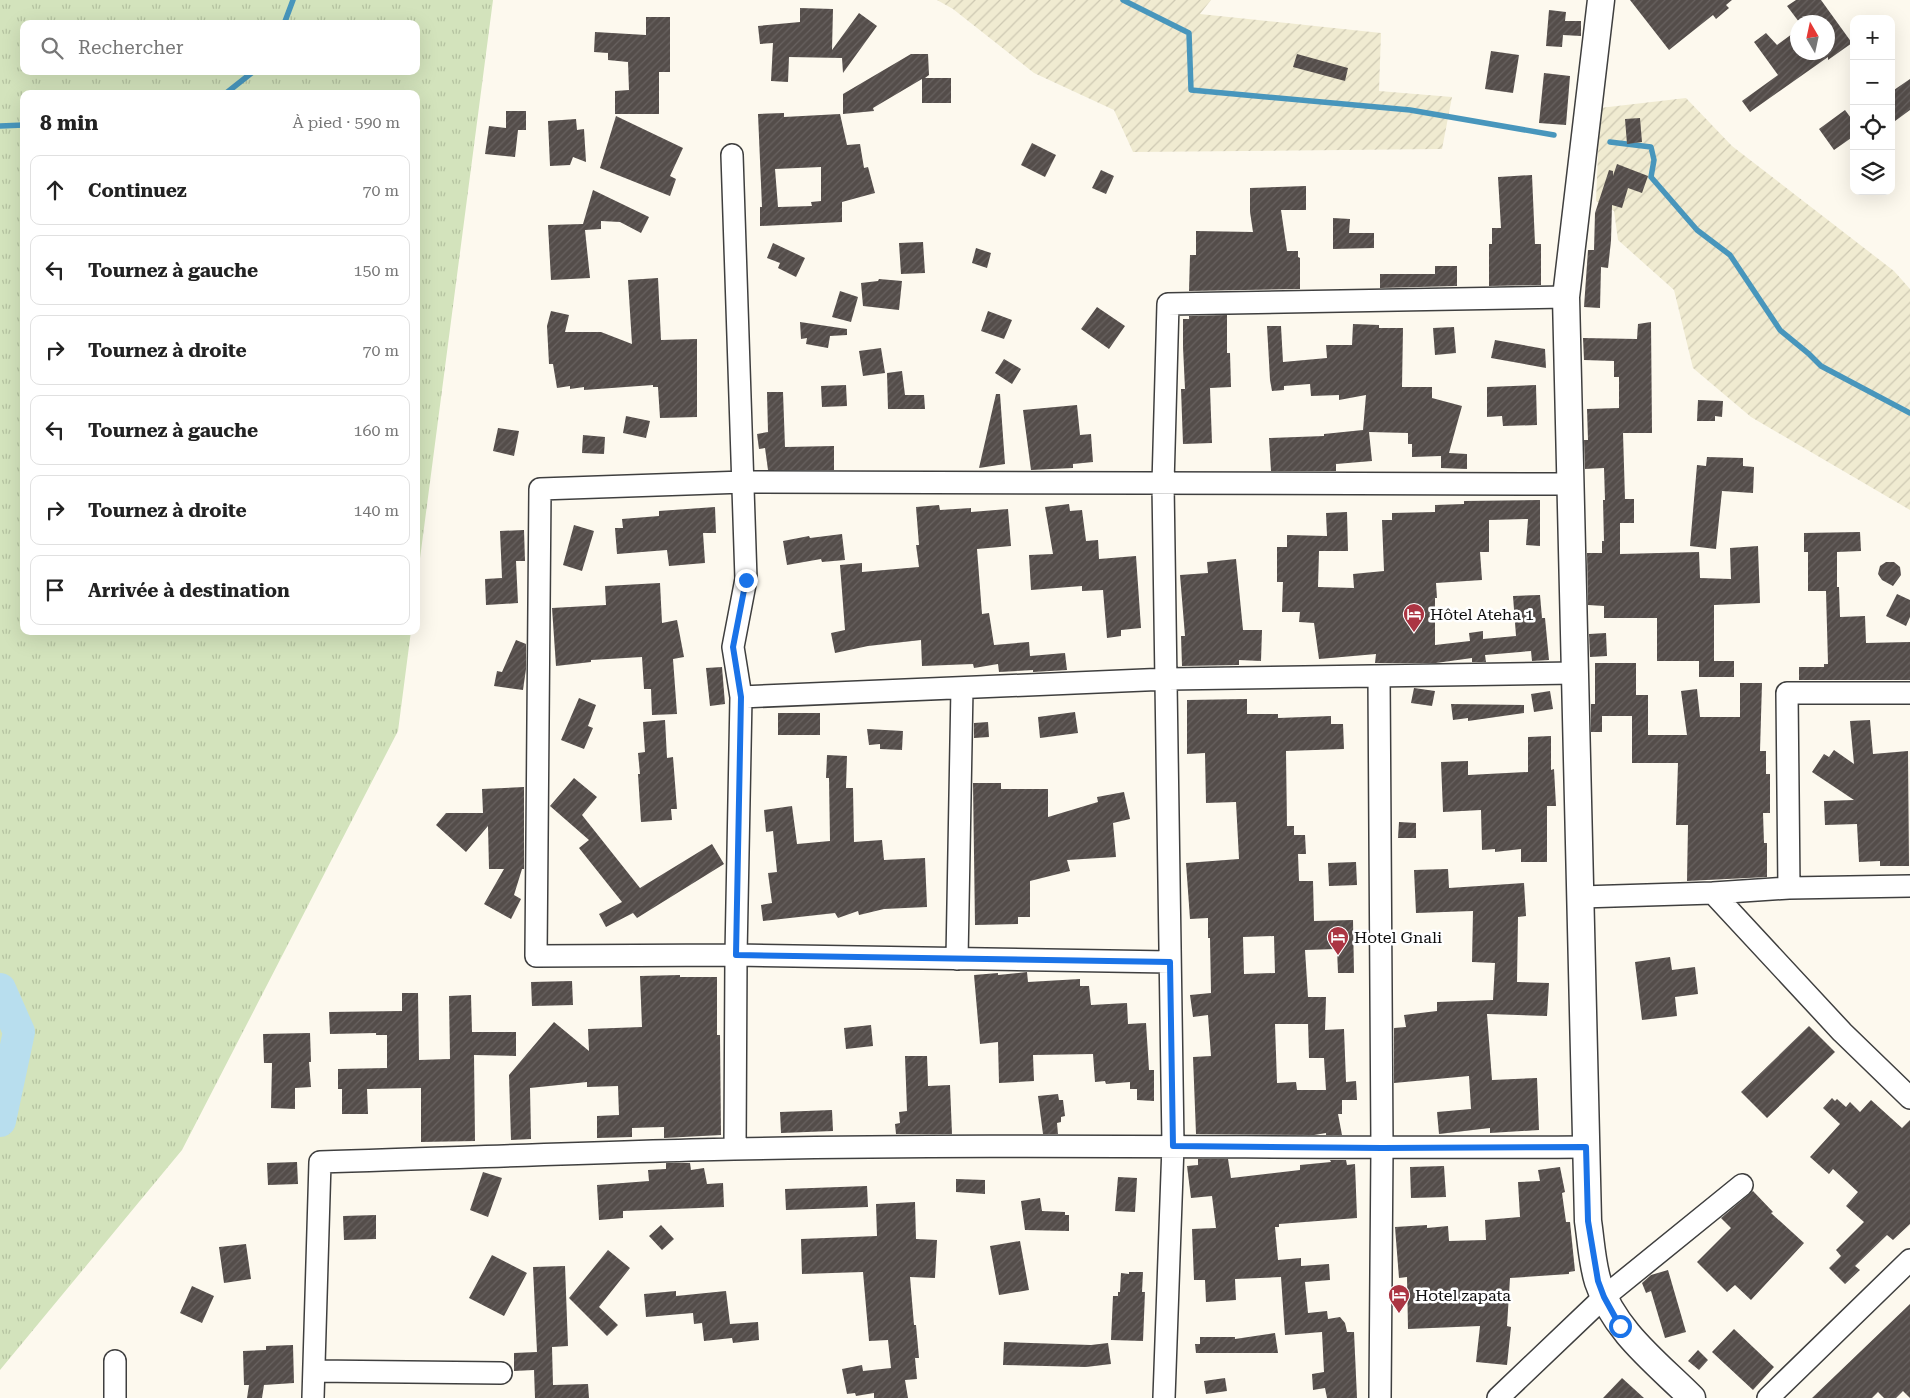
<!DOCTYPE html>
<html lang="fr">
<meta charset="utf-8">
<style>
:root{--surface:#fff;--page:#f2f2f2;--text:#222;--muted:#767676;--line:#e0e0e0}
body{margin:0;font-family:"Roboto Serif",serif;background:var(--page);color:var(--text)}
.controls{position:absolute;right:15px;top:15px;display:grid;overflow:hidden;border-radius:10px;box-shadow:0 5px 20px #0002}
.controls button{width:45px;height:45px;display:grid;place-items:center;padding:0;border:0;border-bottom:1px solid var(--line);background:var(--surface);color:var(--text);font:25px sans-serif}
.compass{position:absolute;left:1790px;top:15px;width:45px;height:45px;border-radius:50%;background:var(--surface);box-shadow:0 5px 20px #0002;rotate:351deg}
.stop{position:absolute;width:15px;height:15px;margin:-11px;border:4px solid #1a73e8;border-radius:50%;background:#fff}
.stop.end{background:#1a73e8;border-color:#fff;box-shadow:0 1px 5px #0008}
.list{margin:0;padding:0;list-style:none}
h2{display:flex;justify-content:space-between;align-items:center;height:65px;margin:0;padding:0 20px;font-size:21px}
h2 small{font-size:16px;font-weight:400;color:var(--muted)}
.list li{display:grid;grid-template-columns:32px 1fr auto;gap:15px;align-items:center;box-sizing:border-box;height:70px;margin:0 10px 10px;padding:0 10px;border:1px solid var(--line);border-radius:10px}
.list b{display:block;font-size:19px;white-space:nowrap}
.list em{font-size:16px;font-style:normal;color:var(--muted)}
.icon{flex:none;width:28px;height:28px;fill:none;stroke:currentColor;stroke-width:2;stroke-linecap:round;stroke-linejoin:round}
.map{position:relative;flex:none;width:1910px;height:1398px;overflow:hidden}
.search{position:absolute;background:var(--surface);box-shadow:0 5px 20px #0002;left:20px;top:20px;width:400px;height:55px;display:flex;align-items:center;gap:12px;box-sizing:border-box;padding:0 18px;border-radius:10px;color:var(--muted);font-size:19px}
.panel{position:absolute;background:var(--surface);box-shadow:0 5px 20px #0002;left:20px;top:90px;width:400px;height:545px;border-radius:10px}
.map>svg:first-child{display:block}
</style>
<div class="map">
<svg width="1910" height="1398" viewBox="0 0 1910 1398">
<defs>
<pattern id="farmland-furrows" width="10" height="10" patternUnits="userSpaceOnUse" patternTransform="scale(1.25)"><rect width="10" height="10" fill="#f0ebd1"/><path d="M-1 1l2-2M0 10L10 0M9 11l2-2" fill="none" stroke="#cdc8b2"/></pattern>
<pattern id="grass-tufts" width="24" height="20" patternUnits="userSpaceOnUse" patternTransform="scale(1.25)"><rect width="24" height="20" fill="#d3e3bc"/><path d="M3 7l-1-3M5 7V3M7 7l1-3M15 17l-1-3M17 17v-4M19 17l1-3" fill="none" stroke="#b4c2a0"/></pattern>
<pattern id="building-hatch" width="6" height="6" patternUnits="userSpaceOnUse" patternTransform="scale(1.25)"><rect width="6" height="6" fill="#544d4a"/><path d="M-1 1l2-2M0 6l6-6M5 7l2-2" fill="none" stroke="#686260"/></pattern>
</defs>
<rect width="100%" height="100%" fill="#fdf9ee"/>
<path fill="url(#farmland-furrows)" d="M937 0H1211L1200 14 1381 33 1379 91 1452 97 1442 149 1133 152 1114 110 1034 73 953 9Z
M1686 98 1732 146 1894 271 1910 289V510L1751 417 1693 368 1674 290 1618 240 1614 211 1596 201 1600 108Z"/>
<path fill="url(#grass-tufts)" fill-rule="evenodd" d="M0 0H493L416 589V94H24V631H411L398 731 182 1150 0 1370ZM24 24H416V71H24Z"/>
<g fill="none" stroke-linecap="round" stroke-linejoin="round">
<path stroke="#4896bc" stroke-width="5.5" d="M1123 0 1189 33 1191 90 1410 110 1554 135
M284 24 293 0
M225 94 254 71
M0 126 24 125
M1610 142 1651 147 1654 160 1651 177 1697 230 1730 255 1780 330 1808 353 1821 366 1910 413"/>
<path stroke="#b8deee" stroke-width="32" d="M0 989 19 1032 0 1121"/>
</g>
<path fill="url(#building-hatch)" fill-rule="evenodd" d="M1630 0H1732L1726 5 1729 8 1716 19 1713 15 1669 50Z
M1796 0H1821L1852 43 1828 60V57L1750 112 1742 101 1778 75 1754 42 1766 33 1777 45 1792 34 1798 41V52H1828V22H1799L1787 6Z
M800 8 833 9 832 50 859 13 877 26 843 73 842 58 789 57 788 82 771 81 773 43 760 44 758 26 800 22Z
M1549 10 1566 12 1565 21H1581V36L1563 35 1562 47 1546 46Z
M646 17H670V72H659V114H615V91L629 90 628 62 608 60V53L594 52 595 32 646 35Z
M1491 51 1519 55 1513 93 1485 89Z
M911 54H928L929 75 925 78H951V103H922V79L873 108 874 111 843 114V94Z
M1297 54 1348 68 1345 81 1293 67Z
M1544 73 1570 76 1566 125 1539 123Z
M1910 79V110L1891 124V92Z
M1845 110 1854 122V136L1834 150 1819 129Z
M506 111H526V130H518L515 157 485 154 489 126 506 128Z
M784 113V117L840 114 847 145 860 144 864 168 868 167 875 193 842 202V222L760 226V207H762L758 114ZM821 167V201L811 202 812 206 778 207 775 169Z
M616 116 683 148 670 176 676 179 670 196 600 168Z
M1640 118 1642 142 1627 144 1625 119Z
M576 119 577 130 584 129 586 162 573 157 570 165 550 166 548 121Z
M1032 143 1056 155 1045 177 1021 165Z
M1617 164 1648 176 1642 193 1628 188 1622 208 1612 205 1611 241 1608 268 1601 267 1600 308 1584 307 1588 250H1594L1595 213 1609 170 1613 171V176Z
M1101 170 1114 176 1106 194 1092 188Z
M1532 175 1535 244H1541V285L1489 286V244H1492V228H1501L1498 177Z
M1306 186V210H1281L1287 251H1298V257L1300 258V289L1189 291 1190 255H1196V231L1253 232 1250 212V188Z
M593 190 649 217 641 233 620 222 601 221V229L585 230 590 278 551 280 548 225 583 224Z
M1333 218 1350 219 1349 233H1374V248L1333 249Z
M923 242 925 273 901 274 899 243Z
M773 243 805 258 796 277 778 268 780 263 767 258Z
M976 248 991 253 987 268 972 263Z
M1435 266H1457V286L1380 288V274H1435Z
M658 278 661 340 697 339V417L660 418 658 387H653V385L584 390V387L570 389V386L557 388 553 364H549L547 326 551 311 569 315 565 332H601L632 344 628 280Z
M879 279 902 281 899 310 863 306 861 283 878 281Z
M840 291 858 297 851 322 832 317Z
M1097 307 1125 326 1109 349 1081 329Z
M988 311 1012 320 1004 339 981 331Z
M1227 315V353H1230L1231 387 1210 388 1212 443 1183 444 1181 389H1185L1183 347V319H1189V316Z
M800 322 847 329V335L830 336 828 348 806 344 807 338 801 339Z
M1651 322 1652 433H1623L1625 499H1634V523H1620V554L1699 552 1700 578 1731 579 1730 548 1758 546 1760 603 1714 605V661H1734V677H1699V661H1657V618H1604V606L1588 605 1587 553H1602V541H1604L1603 500H1605L1604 468 1585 469 1584 440H1588L1587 409 1619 408V377H1614V361L1584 360 1583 338 1637 339 1638 324Z
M1353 324 1379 325V328H1403L1402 387H1432V398L1462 406 1449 453 1467 454V469L1441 468V456L1412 457V444H1408V433L1369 432 1372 461 1336 464V471H1271L1269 438 1324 436V434L1363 430 1366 395 1339 400V395L1311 396 1310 384 1284 386V390L1272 391 1270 380 1267 326H1281L1283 362 1327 358 1326 345H1352Z
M1454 327 1456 353 1435 355 1433 328Z
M1495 340 1545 349 1546 368 1491 358Z
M881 348 885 373 863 376 859 351Z
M1004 359 1021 369 1012 384 995 373Z
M902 371 905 395H924L925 409H888L887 373Z
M846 385 847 406 822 407 821 386Z
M1536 385 1537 425 1503 426 1502 416 1487 417V387Z
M767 392H783L785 447 834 446V470H768L765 448 759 449 757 434 768 432Z
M996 394H1000L1005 464 979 468Z
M1698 400 1723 401 1722 417 1715 416V421H1697Z
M1077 405 1080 435 1091 434 1093 462 1073 464V468L1031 470 1023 410Z
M626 416 650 421 646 438 623 433Z
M498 428 519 431 514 456 493 451Z
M583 435 605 437 604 454 582 453Z
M1707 457 1743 458V466L1754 467 1753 493 1722 491 1716 549 1690 546 1697 465 1706 466Z
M1540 500V546L1526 545 1528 519 1489 520V552H1480L1482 580 1436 583 1437 598H1435V645L1470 641 1469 633 1483 631V639L1516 636 1513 596 1540 595 1542 618H1545L1549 660 1532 661 1531 651 1485 655 1486 662H1472V658L1436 663H1375L1376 654 1319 659 1314 623 1299 622 1300 612H1282L1283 582H1277V547H1287V535L1327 536 1326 513 1347 512 1348 551H1319L1318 587 1354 588 1353 574 1384 571 1382 520H1392V513L1435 512V505L1464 504V501Z
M1069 504 1070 511 1082 510 1086 541 1098 540 1099 559 1136 556 1141 628 1121 630V636L1107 638 1103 590 1082 591V586L1031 590 1029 555 1053 554 1045 507Z
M939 505 940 510 971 508V512L1008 509 1011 546 977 549 982 614 989 613 994 645 1029 642 1030 656 1065 653 1067 670 1033 672V670L999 672 998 664 974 668 973 664 922 666 921 640 868 646 835 653 831 633 845 630 840 565 862 563V572L919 567 916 545H919L916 507Z
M715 507 716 533H703L705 563 669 566 667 550 617 554 615 528H623L622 519 659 516V511Z
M574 525 594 531 582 571 563 565Z
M524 530 525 561H516L518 603 486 605 485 579 502 578 500 531Z
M1860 532 1861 551 1837 552V587H1839L1840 617 1865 616 1866 643 1910 642V680H1799V667H1824V664H1828L1826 591H1808V552H1804V533Z
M842 534 845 560 822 562 821 559 787 565 783 541 809 536 810 538Z
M1236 559 1243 630H1262L1261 661 1239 660V665L1182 666 1181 636H1185L1180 575 1208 573 1207 562Z
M1886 562H1894L1900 567 1901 575 1893 586 1882 580 1878 574 1880 566Z
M660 583 662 623 677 620 684 657 673 659 677 714 652 715 651 689H644L642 657 591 660V662L556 666 552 608 606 605 605 586Z
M1897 594 1910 600V617L1906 626 1886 616Z
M1606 633 1607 656 1590 657 1589 634Z
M516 640 526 644V669L523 690 494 686 497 671 502 672Z
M1595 663H1636V695H1648V735H1687L1681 691 1697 689 1700 717H1740V683H1762L1760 751H1766V774H1770V813H1763L1764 843H1767V877L1687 881 1688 825H1676L1678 763H1632V716H1602V732H1591V704H1595Z
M722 667 725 704 710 706 706 668Z
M1414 688 1435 691 1432 706 1411 703Z
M1550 691 1553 709 1534 712 1531 694Z
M579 698 596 705 588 726 593 728 584 749 561 740Z
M1247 699V714H1278V718L1331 716V724H1343L1344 749 1286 751 1287 826H1294V835H1305L1306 854H1298L1299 881H1313L1314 921 1353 920 1354 973H1338L1337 949 1305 950 1308 997H1326L1325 1030 1344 1029 1346 1082 1356 1081 1357 1100H1342V1114H1338L1342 1135H1326V1133L1314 1135 1196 1134 1193 1057 1211 1056 1208 1015 1193 1017 1190 995 1211 993 1210 938H1208V918L1190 919 1186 863 1239 859 1236 802 1206 803 1205 753 1187 754V700ZM1274 936 1275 973 1244 974 1243 937ZM1275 1024H1308L1309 1058H1324L1326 1090H1297L1296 1082 1277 1083Z
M1451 704 1524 705V713L1468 721V718L1453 720Z
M1075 712 1078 733 1040 738 1038 717Z
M778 713H820V735H778Z
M665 720 667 758 673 757 677 809H671L672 820 641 822 638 774H640L638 753 645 752 643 722Z
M1870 720 1873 754 1908 751 1909 866H1880V861L1859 862 1857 824 1825 825 1824 801 1854 800 1812 772 1824 754 1829 757 1834 750 1854 764 1850 721Z
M988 722 989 737 974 738V723Z
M867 729 903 731 902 750 880 749V744L869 745Z
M1551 736V770L1554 769 1556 806H1547V862H1521V849L1495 852V849L1482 850 1481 810 1443 812 1441 762 1468 761V775L1528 772V737Z
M827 755 847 756 846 788H853L854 842 882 840 884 860 925 858 927 907 884 909 859 915 858 911 838 918 835 913 763 921 761 905 772 903 768 873 777 872 773 831 766 832 764 810 792 806 797 844 830 841 829 778H826Z
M574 778 597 797 582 815 640 888 712 844 724 864 637 918 633 913 606 927 599 914 622 902 579 848 589 840 550 806Z
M973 783H1001V789H1048V817L1098 802 1097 797 1124 792 1130 819 1113 823 1116 857 1067 860 1070 871 1030 881V917H1018V924L975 925Z
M524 787V869H522L514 895 521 899 511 919 484 904 504 869H489L488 826 466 852 436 825 446 813H483L482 789Z
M1399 822 1416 823V838H1398Z
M1356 862 1357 885 1329 886 1328 863Z
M1448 869 1449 888 1524 883 1526 916 1518 917 1517 982 1549 983 1547 1016 1487 1014 1492 1080 1537 1078 1539 1130 1490 1133V1128L1439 1134 1437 1112 1471 1109 1469 1076 1394 1083V1028L1406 1027 1404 1015 1437 1011V1002L1493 1000 1495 963 1472 962 1473 911 1416 913 1414 870Z
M1670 957 1672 970 1695 967 1698 994 1675 997 1677 1016 1642 1020 1635 962Z
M1027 972 1028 982 1080 979V986H1089L1091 1005 1127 1003 1128 1024 1146 1023 1149 1070H1154V1101L1137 1100V1089H1130V1082L1106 1084 1105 1081 1095 1082 1093 1054 1033 1055 1034 1081 999 1083 998 1042 980 1044 974 975 998 973V975Z
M680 975V977H717V1035H720L721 1135 664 1138V1127L632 1128V1137L597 1138V1116L619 1115 618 1086 587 1087V1082L530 1088 531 1139 511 1140 509 1075 554 1022 589 1051 588 1029 642 1027 640 976Z
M572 981 573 1005 532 1006 531 982Z
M402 993H418L419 1060 450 1059 449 996 471 995 472 1032H516V1056L474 1055 475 1141 421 1142V1088L367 1089 368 1114H342V1089H338V1069L387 1068V1035H376V1033L330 1034 329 1012 402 1011Z
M871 1025 873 1046 846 1049 844 1028Z
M1809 1026 1835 1052 1767 1118 1741 1092Z
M310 1033 311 1062H309L311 1087 295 1088V1109L271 1108 272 1063H264L263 1034Z
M905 1056H927L928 1086 950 1085 952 1134H896L895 1124 900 1123 899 1112 907 1111Z
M1058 1094 1059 1100H1063L1065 1116 1061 1117V1122L1057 1123 1058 1134H1043L1038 1096Z
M1832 1098 1835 1101 1837 1099 1846 1107 1850 1102 1860 1112 1871 1100 1902 1128 1910 1120V1224L1893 1240 1887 1235 1855 1266 1860 1270 1845 1284 1829 1268 1841 1256 1836 1250 1864 1222 1846 1206 1858 1192 1833 1169 1829 1174 1810 1157 1840 1124 1823 1108Z
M832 1110 833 1131 781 1133 780 1112Z
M1198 1159H1228L1231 1178 1300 1170V1165L1331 1162 1330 1160H1346L1347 1165 1355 1164 1357 1218 1279 1224V1227H1275L1278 1260 1301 1258V1266L1329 1264 1330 1280 1305 1282 1308 1313 1327 1311 1328 1319 1340 1317 1345 1323 1347 1332H1354L1357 1398H1327L1325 1388 1313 1390 1312 1374 1324 1372 1322 1332 1285 1335 1281 1277 1235 1279 1236 1300 1206 1302 1205 1280H1194L1192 1229 1216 1228 1212 1196 1191 1198 1187 1166 1198 1165Z
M297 1162 298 1184 268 1185 267 1163Z
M666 1163H690L691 1170 704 1168 707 1184 723 1183 724 1207 623 1211V1218L599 1220 597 1185 649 1181 648 1170 666 1169Z
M1444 1166 1446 1197 1411 1198 1410 1167Z
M1560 1167 1565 1192 1562 1193 1566 1222H1570L1575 1271 1569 1272V1274L1510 1278 1507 1326 1511 1327 1507 1365 1476 1362 1480 1326 1408 1329 1407 1277 1399 1278 1395 1227 1427 1225V1228L1448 1226 1449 1241 1486 1240 1485 1220 1520 1217 1518 1182 1540 1181 1538 1170Z
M483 1172 502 1178 488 1217 470 1210Z
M1118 1177 1137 1178 1135 1212 1115 1211Z
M956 1179 985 1180V1194L956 1192Z
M867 1186 868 1207 786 1210 785 1189Z
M1753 1191 1773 1212 1771 1213 1804 1243 1751 1300 1735 1285 1727 1292 1697 1262 1731 1228 1721 1218Z
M1040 1198 1042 1211 1065 1212V1215H1069V1231L1025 1230 1021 1201Z
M915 1202 916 1239 937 1240 935 1278 910 1277 914 1325H916L919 1358H915L917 1379 905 1380 908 1398H874V1393L856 1396 855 1393 847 1394 842 1369 862 1365 863 1371 891 1368 888 1340 869 1341 863 1272 802 1274 801 1239 877 1236 876 1204Z
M376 1215V1239L344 1240 343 1216Z
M661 1225 674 1239 662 1250 649 1236Z
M1020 1241 1029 1290 999 1295 990 1246Z
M246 1244 251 1279 224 1283 219 1247Z
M608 1250 630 1268 599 1307 618 1325 607 1336 569 1298Z
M492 1255 527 1273 504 1316 469 1298Z
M565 1266 568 1346 552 1347 553 1385 588 1384 589 1398H535L534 1370 514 1371V1353L537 1352 533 1267Z
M1668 1270 1686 1332 1665 1338 1651 1291 1646 1293 1642 1283 1651 1275Z
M1129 1272H1143L1142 1292H1145L1143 1341 1111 1340 1113 1296H1118V1292H1120L1121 1273 1129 1274Z
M192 1286 214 1296 202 1323 180 1313Z
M676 1291V1296L726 1291 730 1324 758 1322 759 1340 733 1343 732 1338 704 1341 702 1323 694 1324 693 1313 646 1317 644 1294Z
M1910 1304V1398L1903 1391 1896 1398H1884L1878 1392 1872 1398H1812Z
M1734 1329 1774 1367 1753 1390 1712 1352Z
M1275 1333 1278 1353H1196L1195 1344H1200V1337H1235V1339Z
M1004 1342 1091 1345 1108 1343 1111 1364 1086 1367 1003 1365Z
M293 1345 294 1383 264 1385 262 1398H247L249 1385H244L243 1351 266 1350V1346Z
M1698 1350 1708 1360 1699 1370 1688 1361Z
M1225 1378 1227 1391 1206 1394 1204 1381Z
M1622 1378 1644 1398H1603Z"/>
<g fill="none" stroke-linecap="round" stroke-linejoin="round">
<g stroke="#3f3f3f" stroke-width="24">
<path id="minor" d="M732 155 746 579 733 647 741 697 736 955 735 1149
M1379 676 1382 1148 1380 1398
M741 697 1168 679 1575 673
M1910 886 1789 888 1713 893 1842 1032 1910 1098
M1789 888 1787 693H1910
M1581 897 1713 893
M957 959 962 688
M1170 962 736 955 536 956 540 489 744 482 1570 484
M115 1361V1398
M314 1371 501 1373
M313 1398 320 1162C458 1158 596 1152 734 1149 1018 1143 1302 1149 1587 1147
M1164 1398 1173 1145 1163 484 1168 304 1566 297
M1498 1398 1604 1297 1742 1185
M1768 1398 1910 1260"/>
</g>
<g stroke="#3f3f3f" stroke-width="29">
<path id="tertiary" d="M1601 0 1566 297 1588 1221C1591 1241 1592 1263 1598 1282 1614 1331 1657 1363 1692 1398"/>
</g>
<use href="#minor" stroke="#fff" stroke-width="21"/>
<use href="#tertiary" stroke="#fff" stroke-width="26"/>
</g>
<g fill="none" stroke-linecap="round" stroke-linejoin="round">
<path stroke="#1a73e8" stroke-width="6" d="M746 580 733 647 741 697 736 955 1170 962 1173 1146 1382 1148 1586 1147 1588 1221 1598 1281 1604 1297 1620 1326"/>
</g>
<defs>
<g id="hotel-pin" transform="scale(1.125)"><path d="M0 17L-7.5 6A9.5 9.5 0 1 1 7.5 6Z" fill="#ab3543" stroke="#fff"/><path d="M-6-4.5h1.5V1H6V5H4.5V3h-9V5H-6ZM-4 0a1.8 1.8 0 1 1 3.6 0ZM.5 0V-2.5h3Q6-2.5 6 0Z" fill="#fff"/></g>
</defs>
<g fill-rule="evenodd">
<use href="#hotel-pin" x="1414" y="614"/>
<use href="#hotel-pin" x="1338" y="937"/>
<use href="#hotel-pin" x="1399" y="1295"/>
</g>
<g text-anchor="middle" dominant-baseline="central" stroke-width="5" stroke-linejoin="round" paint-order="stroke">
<g font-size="16" fill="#0c0c0c" stroke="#fff" text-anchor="start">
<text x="1430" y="614">Hôtel Ateha 1</text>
<text x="1354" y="937">Hotel Gnali</text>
<text x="1415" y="1295">Hotel zapata</text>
</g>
</g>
</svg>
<div class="controls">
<button>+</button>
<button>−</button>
<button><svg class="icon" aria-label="locate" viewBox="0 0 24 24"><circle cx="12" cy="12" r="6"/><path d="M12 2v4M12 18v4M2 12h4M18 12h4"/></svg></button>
<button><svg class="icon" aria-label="layers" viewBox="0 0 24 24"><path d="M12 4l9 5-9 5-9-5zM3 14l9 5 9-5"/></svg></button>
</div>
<svg class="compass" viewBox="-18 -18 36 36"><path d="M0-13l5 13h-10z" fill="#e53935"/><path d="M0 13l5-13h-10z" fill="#767676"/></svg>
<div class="stop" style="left:1620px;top:1326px"></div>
<div class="stop end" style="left:746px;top:580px"></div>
<div class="search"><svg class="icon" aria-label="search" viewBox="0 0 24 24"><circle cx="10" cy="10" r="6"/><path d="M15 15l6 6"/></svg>Rechercher</div>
<section class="panel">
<h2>8 min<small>À pied · 590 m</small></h2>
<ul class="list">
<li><svg class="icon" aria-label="ahead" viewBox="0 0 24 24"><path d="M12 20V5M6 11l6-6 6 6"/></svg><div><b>Continuez</b></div><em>70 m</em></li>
<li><svg class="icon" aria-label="left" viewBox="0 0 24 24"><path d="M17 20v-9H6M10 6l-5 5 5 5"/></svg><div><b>Tournez à gauche</b></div><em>150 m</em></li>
<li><svg class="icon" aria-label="right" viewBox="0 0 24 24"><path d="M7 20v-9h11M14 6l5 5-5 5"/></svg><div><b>Tournez à droite</b></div><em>70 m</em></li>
<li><svg class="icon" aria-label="left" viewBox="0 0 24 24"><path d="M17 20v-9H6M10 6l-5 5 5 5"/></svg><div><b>Tournez à gauche</b></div><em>160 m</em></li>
<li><svg class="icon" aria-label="right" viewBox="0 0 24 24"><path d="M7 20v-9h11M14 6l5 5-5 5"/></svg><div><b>Tournez à droite</b></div><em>140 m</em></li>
<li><svg class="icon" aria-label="arrive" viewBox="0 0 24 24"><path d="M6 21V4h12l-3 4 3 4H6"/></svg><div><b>Arrivée à destination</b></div></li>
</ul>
</section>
</div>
